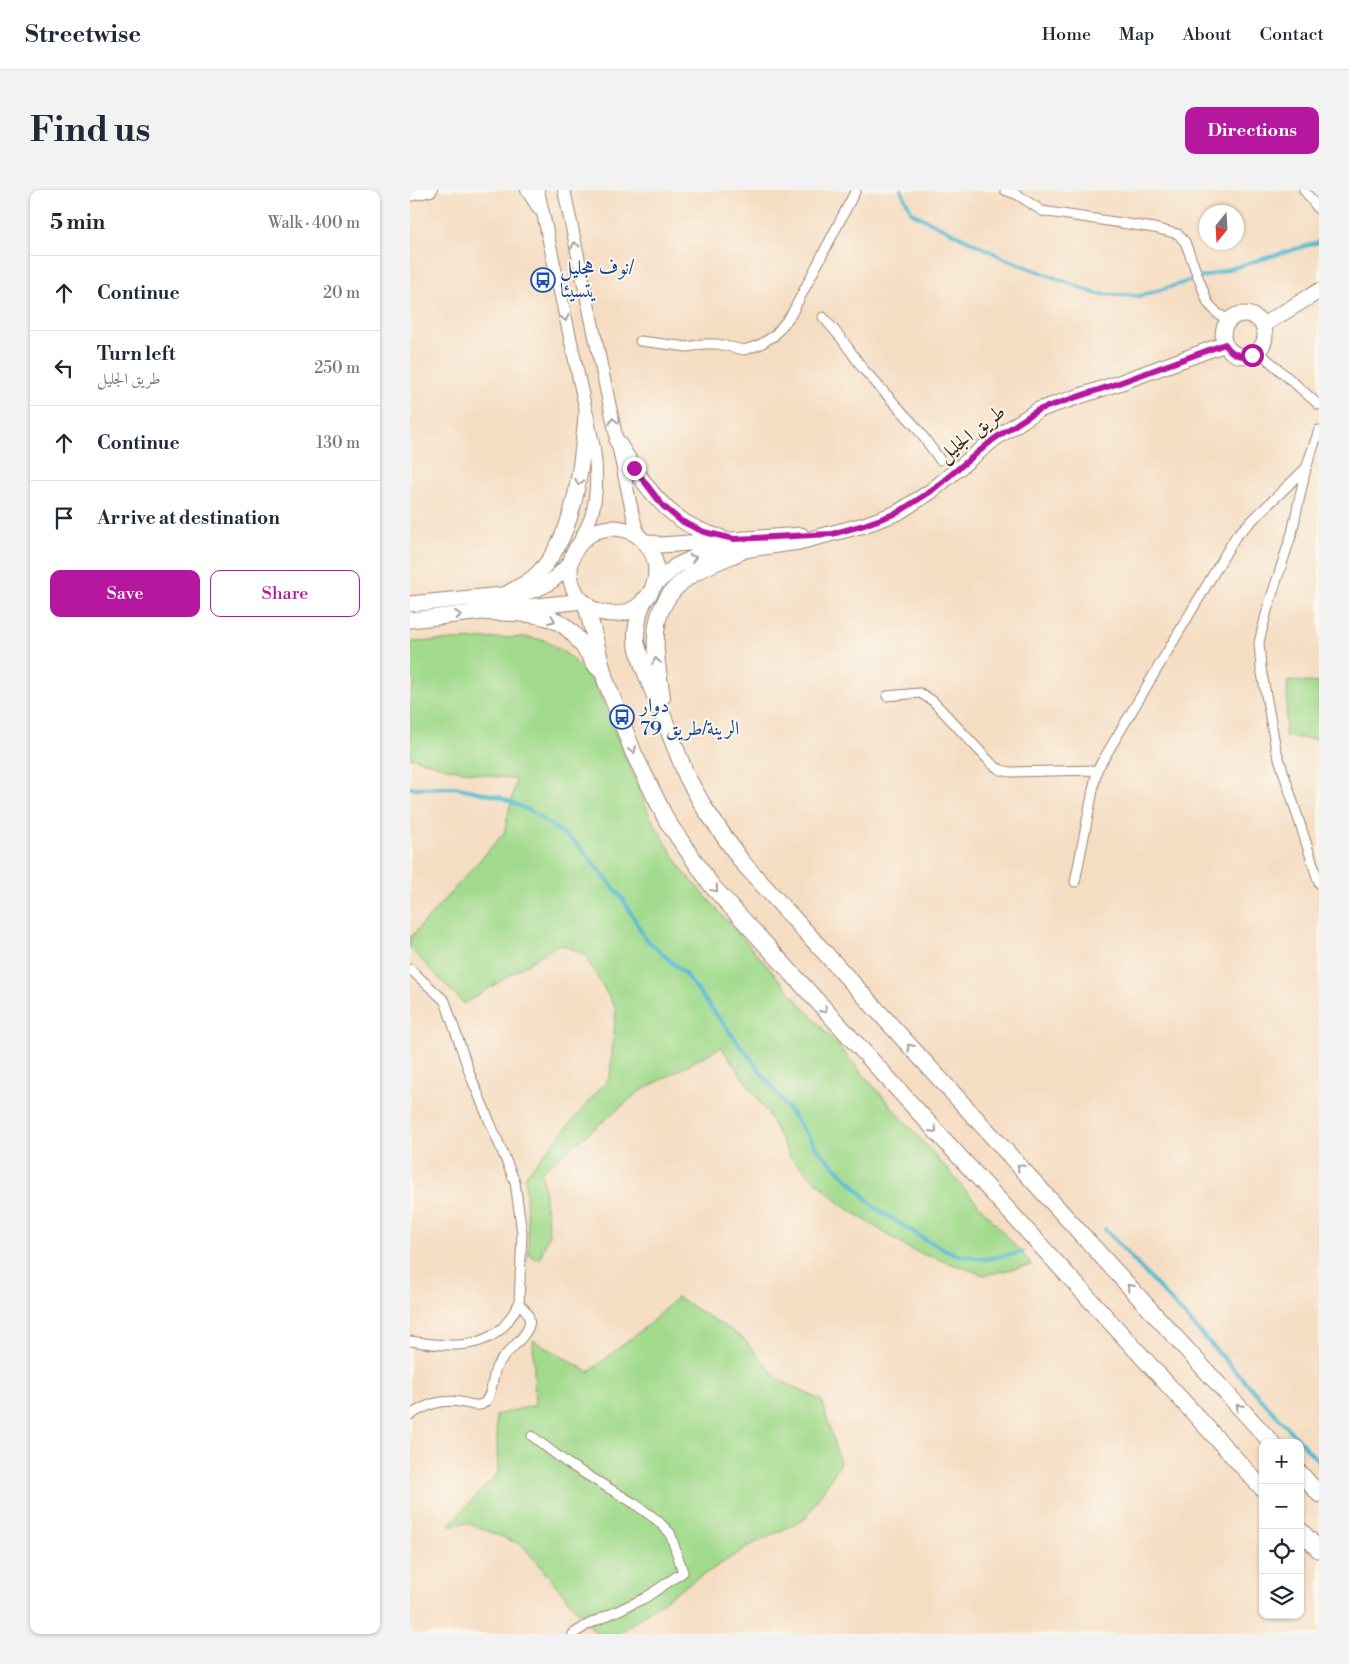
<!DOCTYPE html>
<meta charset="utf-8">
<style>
:root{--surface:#fff;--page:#f2f2f3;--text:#1f2937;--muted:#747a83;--line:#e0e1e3;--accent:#b5179e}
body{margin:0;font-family:"Libre Bodoni",Amiri,serif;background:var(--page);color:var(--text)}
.controls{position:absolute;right:15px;bottom:15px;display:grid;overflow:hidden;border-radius:10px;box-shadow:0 1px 4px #0004}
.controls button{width:45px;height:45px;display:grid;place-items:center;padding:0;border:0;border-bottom:1px solid var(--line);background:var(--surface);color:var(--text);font:25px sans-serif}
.compass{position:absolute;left:789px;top:15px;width:45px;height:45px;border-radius:50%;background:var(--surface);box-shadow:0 1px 4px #0004;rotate:198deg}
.stop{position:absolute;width:15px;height:15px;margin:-11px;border:4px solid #b5179e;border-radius:50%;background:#fff}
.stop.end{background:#b5179e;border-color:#fff;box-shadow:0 1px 5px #0008}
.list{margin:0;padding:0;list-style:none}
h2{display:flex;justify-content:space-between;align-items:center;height:65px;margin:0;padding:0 20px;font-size:21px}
h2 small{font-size:16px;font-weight:400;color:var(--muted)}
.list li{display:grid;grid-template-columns:32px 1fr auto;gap:15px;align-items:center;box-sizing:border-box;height:75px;padding:0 20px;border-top:1px solid var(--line)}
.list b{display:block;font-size:19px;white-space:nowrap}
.list p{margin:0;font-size:16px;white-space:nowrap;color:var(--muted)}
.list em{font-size:16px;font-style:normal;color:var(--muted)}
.actions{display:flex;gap:10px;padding:15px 20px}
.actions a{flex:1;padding:11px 0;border:1px solid var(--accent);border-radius:10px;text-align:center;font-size:18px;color:var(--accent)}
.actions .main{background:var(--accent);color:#fff}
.icon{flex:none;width:28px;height:28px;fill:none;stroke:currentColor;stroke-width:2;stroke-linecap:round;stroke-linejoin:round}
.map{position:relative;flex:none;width:909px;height:1444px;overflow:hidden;border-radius:10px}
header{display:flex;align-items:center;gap:30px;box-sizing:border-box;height:70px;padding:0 25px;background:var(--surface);border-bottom:1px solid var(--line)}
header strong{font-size:24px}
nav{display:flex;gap:28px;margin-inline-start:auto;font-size:18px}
.intro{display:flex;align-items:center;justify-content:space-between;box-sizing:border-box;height:120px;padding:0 30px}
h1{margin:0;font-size:35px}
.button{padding:12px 22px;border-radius:10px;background:var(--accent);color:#fff;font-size:18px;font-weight:700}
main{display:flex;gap:30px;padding:0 30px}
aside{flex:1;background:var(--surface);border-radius:10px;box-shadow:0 1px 4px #0004}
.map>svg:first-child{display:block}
</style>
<header>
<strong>Streetwise</strong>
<nav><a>Home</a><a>Map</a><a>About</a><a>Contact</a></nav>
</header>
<div class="intro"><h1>Find us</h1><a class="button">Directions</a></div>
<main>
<aside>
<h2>5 min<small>Walk · 400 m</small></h2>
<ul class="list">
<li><svg class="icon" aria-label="ahead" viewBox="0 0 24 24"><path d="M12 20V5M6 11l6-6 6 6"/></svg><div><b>Continue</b></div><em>20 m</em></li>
<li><svg class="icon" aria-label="left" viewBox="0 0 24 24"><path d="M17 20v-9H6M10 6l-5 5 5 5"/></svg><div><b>Turn left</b><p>طريق الجليل</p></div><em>250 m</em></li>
<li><svg class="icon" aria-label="ahead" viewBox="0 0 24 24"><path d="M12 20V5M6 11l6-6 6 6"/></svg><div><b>Continue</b></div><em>130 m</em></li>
<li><svg class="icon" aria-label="arrive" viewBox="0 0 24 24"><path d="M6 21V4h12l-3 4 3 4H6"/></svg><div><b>Arrive at destination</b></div></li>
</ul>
<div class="actions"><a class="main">Save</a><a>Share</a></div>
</aside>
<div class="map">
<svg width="909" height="1444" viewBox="0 0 909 1444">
<rect width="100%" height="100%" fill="#fbf7ec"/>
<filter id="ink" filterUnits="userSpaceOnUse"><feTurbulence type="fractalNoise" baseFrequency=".02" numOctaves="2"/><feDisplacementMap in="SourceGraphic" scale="10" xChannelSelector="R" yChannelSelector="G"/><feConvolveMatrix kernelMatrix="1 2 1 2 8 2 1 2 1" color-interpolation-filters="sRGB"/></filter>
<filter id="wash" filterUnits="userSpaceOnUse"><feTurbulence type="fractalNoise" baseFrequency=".0096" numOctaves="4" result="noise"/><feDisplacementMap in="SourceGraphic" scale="20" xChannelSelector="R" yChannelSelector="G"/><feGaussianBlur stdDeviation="1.12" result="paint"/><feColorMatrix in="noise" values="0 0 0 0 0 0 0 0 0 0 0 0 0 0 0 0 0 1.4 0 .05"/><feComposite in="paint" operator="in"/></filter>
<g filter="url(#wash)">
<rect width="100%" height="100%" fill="#f5ddc2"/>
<path fill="#a1da8c" stroke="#6e8255" d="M115 447 134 450 158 465 184 491 240 626 273 681 622 1075 574 1085 501 1060 432 1015 380 967 357 922 311 857 229 902 132 981 139 1044 129 1070 119 1065 115 986 200 887 206 819 174 764 149 754 54 814 0 758V748L94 643 106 590 36 578 0 567V505L5 493 0 487V452Z
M878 491 909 493V549L875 547Z
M267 1107 333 1148 368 1189 412 1211 430 1274 395 1329 343 1354 267 1401 208 1444H187L112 1355 57 1333 39 1335 88 1283 86 1225 125 1215 123 1150 179 1182 238 1135Z"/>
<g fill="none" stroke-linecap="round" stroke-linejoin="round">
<path stroke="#54b9d2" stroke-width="4" d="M491 0 502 23 596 69 687 104 730 106 909 52
M0 598 45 597 90 607 123 622 168 655 213 709 235 748 274 783 344 873 410 962 445 996 464 1017 516 1050 547 1065 576 1069 613 1062
M695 1039 909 1272"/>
</g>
</g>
<g filter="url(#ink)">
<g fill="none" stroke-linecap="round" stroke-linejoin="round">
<g stroke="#988470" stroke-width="11">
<path id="street" d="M595 0 608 5 632 21 744 38 768 44 775 52 798 113 808 124 820 130
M894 0 909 20
M413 127 431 148 454 180 507 238 530 270
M230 151 278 157 293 154H307L334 160 349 155 364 146 381 125 446 0
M848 161 909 215
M909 240 896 278 882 343 858 417 849 452 851 478 866 559 909 693
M477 506 510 503 523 511 583 575 591 580 600 582 687 580
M665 692 687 580 826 346 896 278
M0 779 35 811 61 887 105 992 112 1043 109 1114C140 1138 94 1158 86 1178 82 1188 82 1214 69 1215 64 1216 56 1213 50 1212 30 1209 17 1215 0 1225
M0 1151C31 1156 69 1161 93 1137 100 1130 104 1121 109 1114
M122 1246 157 1273 225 1314 247 1330 260 1343 273 1382 235 1408 177 1435 163 1444"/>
</g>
<g stroke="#988470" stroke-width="14">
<path id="secondary" d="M117 0 129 19
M128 0 184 258C187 281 188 305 181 327 177 338 170 349 166 359
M154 0 223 326 229 347
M0 5 21 0"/>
</g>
<g stroke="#988470" stroke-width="17">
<path id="primary" d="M813 145a21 21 0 1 1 42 0a21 21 0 1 1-42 0Z
M853 135 909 101
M207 251C234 294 257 334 310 347
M160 381a43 43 0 1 1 86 0a43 43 0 1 1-86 0Z
M234 351 251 355 391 345
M243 396 266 376 285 367 389 352 454 335 487 323 520 302 584 249 628 220 706 194 815 154
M95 405C104 399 116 394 124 387 166 349 171 279 176 226
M0 414 112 403C135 398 145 390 161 372
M0 430 173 411"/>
</g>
<g stroke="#988470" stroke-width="18">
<path id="highway" d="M234 410 229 423 226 442V452L233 476 277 587 295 619 332 672 862 1253
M176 414 195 489 224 564 257 631 302 696 853 1299
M77 422C98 423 122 422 142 429 163 437 176 460 187 477
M252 507C244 456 234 411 288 381 302 373 319 367 334 360
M890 1283 909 1304
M890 1340 909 1360"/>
</g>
<use href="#street" stroke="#fff" stroke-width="9"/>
<use href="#secondary" stroke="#fff" stroke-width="12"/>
<use href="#primary" stroke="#fff" stroke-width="15"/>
<use href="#highway" stroke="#fff" stroke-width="16"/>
</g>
<defs><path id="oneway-chevron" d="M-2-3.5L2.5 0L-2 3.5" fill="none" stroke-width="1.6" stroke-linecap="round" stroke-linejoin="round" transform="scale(1.25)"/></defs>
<g stroke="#a79f9a">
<use href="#oneway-chevron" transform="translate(165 55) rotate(-102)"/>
<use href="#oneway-chevron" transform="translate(155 128) rotate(78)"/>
<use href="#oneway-chevron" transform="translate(203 231) rotate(-103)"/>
<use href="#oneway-chevron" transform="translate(169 292) rotate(101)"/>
<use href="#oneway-chevron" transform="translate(283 368) rotate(-18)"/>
<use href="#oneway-chevron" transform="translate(48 425) rotate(-5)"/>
<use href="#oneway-chevron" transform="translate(142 430) rotate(23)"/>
<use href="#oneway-chevron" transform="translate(246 471) rotate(-99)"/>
<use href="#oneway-chevron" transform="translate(223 560) rotate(67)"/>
<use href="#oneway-chevron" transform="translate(305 699) rotate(50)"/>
<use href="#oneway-chevron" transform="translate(414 820) rotate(48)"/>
<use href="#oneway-chevron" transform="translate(500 857) rotate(-132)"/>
<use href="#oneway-chevron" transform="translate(524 940) rotate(48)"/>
<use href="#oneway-chevron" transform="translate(610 977) rotate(-132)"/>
<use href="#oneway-chevron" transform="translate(720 1097) rotate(-132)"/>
<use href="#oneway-chevron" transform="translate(829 1217) rotate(-132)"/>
</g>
</g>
<g fill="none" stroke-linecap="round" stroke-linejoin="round" filter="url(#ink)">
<path stroke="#b5179e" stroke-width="6" d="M224 278 253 316 271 331 294 342 324 349 422 344 454 335 487 323 520 302 584 249 628 220 706 194 815 154C821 164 830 168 842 165"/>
</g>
<defs>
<g id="bus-ring" transform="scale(1.25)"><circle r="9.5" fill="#fbf7ec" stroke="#1a4fb4" stroke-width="1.5"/><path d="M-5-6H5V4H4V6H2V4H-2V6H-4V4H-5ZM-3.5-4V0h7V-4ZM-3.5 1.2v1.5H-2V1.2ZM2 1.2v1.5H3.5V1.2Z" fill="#1a4fb4"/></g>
</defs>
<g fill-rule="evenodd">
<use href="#bus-ring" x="133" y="90"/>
<use href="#bus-ring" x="212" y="527"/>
</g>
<g text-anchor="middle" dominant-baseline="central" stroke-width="4" stroke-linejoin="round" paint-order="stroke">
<g font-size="20" fill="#164399" stroke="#fbf7ec" text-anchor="start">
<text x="150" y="78">نوف هجليل/<tspan x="150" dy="23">يتسيئا</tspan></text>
<text x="230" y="516">دوار<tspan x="230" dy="23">الرينة/طريق 79</tspan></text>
</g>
<g font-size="20" fill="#3b2a1e" stroke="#fbf7ec">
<text transform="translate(562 244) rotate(-38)">طريق الجليل</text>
</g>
</g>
</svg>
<div class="controls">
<button>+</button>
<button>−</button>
<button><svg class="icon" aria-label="locate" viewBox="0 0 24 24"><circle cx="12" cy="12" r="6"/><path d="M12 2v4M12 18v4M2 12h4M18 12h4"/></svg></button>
<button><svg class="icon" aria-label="layers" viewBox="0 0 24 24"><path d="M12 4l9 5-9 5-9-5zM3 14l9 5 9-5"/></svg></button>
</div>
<svg class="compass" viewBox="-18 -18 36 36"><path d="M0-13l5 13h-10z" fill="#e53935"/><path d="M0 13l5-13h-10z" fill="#747a83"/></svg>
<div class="stop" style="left:842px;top:165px"></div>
<div class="stop end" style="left:224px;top:278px"></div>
</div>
</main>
